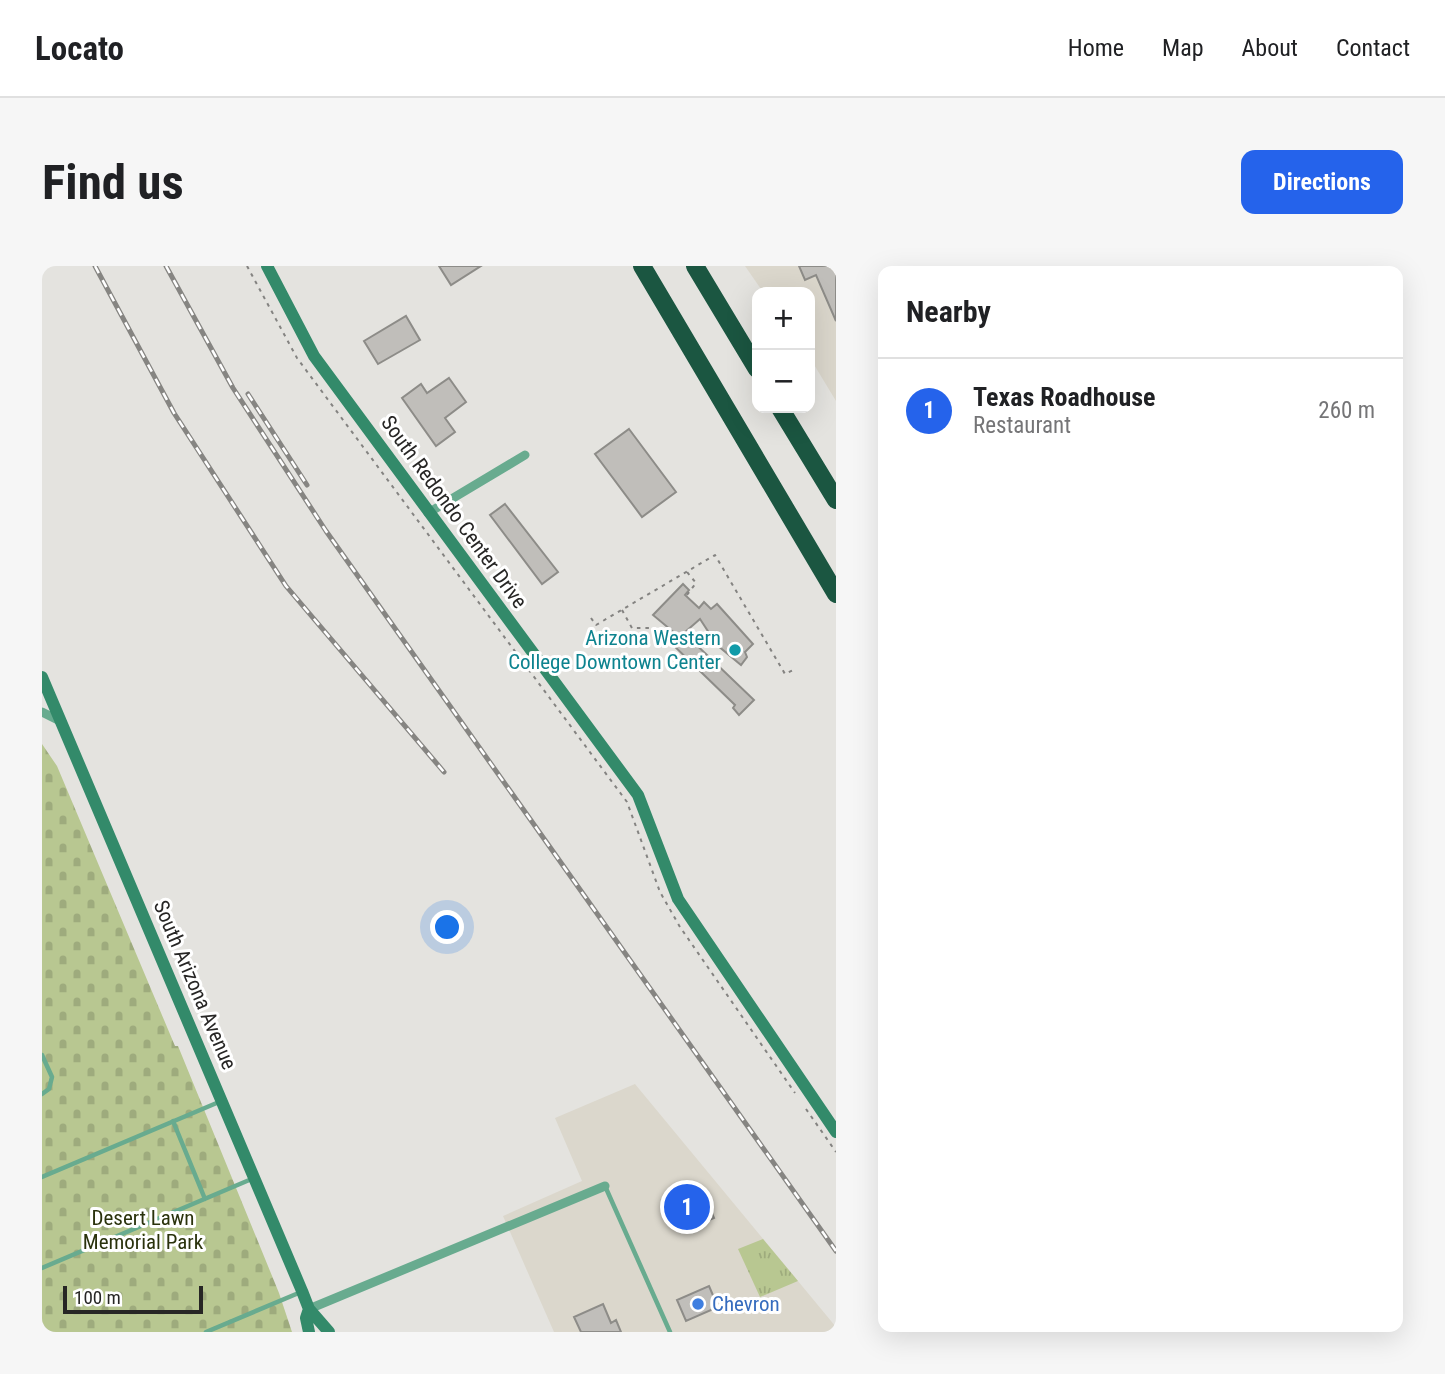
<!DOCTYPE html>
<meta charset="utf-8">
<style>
:root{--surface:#fff;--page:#f6f6f6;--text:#202124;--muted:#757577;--line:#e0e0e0;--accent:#2563eb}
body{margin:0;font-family:"Roboto Condensed",sans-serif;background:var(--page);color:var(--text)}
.controls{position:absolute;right:21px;top:21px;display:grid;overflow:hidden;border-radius:14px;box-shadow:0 7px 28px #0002}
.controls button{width:63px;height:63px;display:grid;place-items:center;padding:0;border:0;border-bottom:2px solid var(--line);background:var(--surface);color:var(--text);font:35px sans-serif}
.scale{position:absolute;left:21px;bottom:18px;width:140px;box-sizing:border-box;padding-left:7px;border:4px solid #272625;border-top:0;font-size:19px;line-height:24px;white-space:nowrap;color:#272625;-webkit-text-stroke:5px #fff;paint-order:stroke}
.you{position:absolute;left:406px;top:662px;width:24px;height:24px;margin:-18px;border:5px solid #fff;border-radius:50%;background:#1a73e8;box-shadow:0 0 0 10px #1a73e833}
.badge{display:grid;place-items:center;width:46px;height:46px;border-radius:50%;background:var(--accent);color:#fff;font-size:23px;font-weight:700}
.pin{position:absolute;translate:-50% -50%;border:4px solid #fff;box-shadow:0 2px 7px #0006}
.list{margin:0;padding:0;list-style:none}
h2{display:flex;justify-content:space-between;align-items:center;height:91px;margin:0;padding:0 28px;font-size:30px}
h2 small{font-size:23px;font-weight:400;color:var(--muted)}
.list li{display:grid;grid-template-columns:46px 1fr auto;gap:21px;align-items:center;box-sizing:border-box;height:105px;padding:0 28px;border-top:2px solid var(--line)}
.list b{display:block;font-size:26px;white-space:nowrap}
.list p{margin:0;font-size:23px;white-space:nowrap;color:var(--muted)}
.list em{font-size:23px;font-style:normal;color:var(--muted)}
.map{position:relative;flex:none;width:794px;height:1066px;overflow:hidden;border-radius:14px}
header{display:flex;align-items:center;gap:42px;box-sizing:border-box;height:98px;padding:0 35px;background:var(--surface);border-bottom:2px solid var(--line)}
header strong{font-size:33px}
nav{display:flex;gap:38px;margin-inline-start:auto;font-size:24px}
.intro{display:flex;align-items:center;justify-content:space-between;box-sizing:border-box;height:168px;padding:0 42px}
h1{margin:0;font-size:49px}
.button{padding:18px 32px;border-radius:14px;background:var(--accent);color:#fff;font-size:24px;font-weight:700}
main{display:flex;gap:42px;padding:0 42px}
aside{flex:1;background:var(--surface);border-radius:14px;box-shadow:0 7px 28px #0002}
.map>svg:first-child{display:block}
</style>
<header>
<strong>Locato</strong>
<nav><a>Home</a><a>Map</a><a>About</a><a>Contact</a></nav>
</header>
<div class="intro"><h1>Find us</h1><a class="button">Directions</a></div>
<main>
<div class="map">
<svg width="794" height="1066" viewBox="0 0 794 1066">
<defs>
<pattern id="grass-tufts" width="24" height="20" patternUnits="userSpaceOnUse" patternTransform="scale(1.75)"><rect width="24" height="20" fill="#b8c791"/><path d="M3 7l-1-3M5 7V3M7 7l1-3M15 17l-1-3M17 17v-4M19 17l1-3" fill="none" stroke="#9eab7d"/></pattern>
<pattern id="cemetery-stones" width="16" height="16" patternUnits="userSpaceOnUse" patternTransform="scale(1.75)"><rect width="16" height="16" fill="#b8c791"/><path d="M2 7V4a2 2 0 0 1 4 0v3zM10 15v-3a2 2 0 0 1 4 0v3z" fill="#9eab7d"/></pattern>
</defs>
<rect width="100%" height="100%" fill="#e4e3df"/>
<path fill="#dbd7cc" d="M703 0H794V135L768 92V26H721Z
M593 818 794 1061V1066H512L461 950 540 915 513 852Z"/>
<path fill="url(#grass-tufts)" d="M721 973 756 1015 718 1031 696 983Z"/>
<path fill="url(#cemetery-stones)" d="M0 478 15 500 133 780H136L237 1027 250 1066H0Z"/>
<path fill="#c0beba" stroke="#8d8c88" stroke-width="2" d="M397 0H439L409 19Z
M757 0H794V55L774 9 763 14Z
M364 50 378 74 336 98 322 75Z
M407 112 424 136 403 152 413 166 394 180 360 132 379 118 385 127Z
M587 163 634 226 600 251 553 188Z
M463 238 516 306 500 318 448 249Z
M641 318 647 324 643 329 657 342 662 336 669 343 675 338 711 378 703 386 705 391 699 399 675 379 658 353 642 367 712 434 697 449 691 442 693 439 628 376 635 369 611 349Z
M648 922 650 926 659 922 672 952 639 966 634 956 628 959 620 934Z
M667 1020 676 1041 644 1055 635 1034Z
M561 1038 569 1057 574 1054 579 1066H539L532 1051Z"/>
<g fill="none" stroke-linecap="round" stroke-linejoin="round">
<path stroke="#848381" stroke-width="2" stroke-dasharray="3.5 5" stroke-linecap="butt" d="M205 0 255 92 585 536 618 626 638 661 753 827
M645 329 654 317 645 306
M580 344 590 362H614L631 371
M549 352 554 359 673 289 743 408 751 404
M764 843 794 886"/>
<path stroke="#68ab8f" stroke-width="4.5" d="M0 789 10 811 7 823 0 828
M131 855 163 933
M0 911 177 836
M563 920 628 1066
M0 1002 212 912
M164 1066 259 1026"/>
<path stroke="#68ab8f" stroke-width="9" d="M386 247 483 189
M0 446 20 456
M267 1043 563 920"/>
<path stroke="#338a6a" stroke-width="12" d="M225 0 272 90 596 529 636 633 794 866
M0 411 260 1025 267 1043 287 1066
M267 1066 264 1052 267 1043"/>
<path stroke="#1b5641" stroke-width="18" d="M600 0 794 328
M653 0 715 103
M738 142 794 234"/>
<g stroke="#868582" stroke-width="5">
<path id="rail" d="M53 0 132 147 244 320 402 506
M124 0 191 122 284 265 794 985
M206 128 265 219"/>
</g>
<use href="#rail" stroke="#fff" stroke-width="2.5" stroke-dasharray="8" stroke-linecap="butt"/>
</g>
<circle fill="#0f9aa8" stroke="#fff" stroke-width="2.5" cx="693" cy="384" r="7"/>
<circle fill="#3f7fe0" stroke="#fff" stroke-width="2.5" cx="656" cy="1038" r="7"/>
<g text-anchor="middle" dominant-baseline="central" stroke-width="6" stroke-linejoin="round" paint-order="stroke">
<g font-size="21" fill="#272625" stroke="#fff">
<text transform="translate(412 246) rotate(54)">South Redondo Center Drive</text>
<text transform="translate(153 719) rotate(67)">South Arizona Avenue</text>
</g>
<g font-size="21" fill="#0d838f" stroke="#fff" text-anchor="end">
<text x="679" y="372">Arizona Western<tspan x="679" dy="24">College Downtown Center</tspan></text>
</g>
<g font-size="21" fill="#2a320c" stroke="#fff">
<text x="101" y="952">Desert Lawn<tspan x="101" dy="24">Memorial Park</tspan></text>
</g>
<g font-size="21" fill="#366cbe" stroke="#fff" text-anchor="start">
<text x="670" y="1038">Chevron</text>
</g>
</g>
</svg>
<div class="controls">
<button>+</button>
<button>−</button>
</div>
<div class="scale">100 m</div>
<div class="you"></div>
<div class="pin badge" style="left:645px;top:941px">1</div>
</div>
<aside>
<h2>Nearby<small></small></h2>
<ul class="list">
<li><span class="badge">1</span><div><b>Texas Roadhouse</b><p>Restaurant</p></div><em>260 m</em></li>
</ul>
</aside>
</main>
